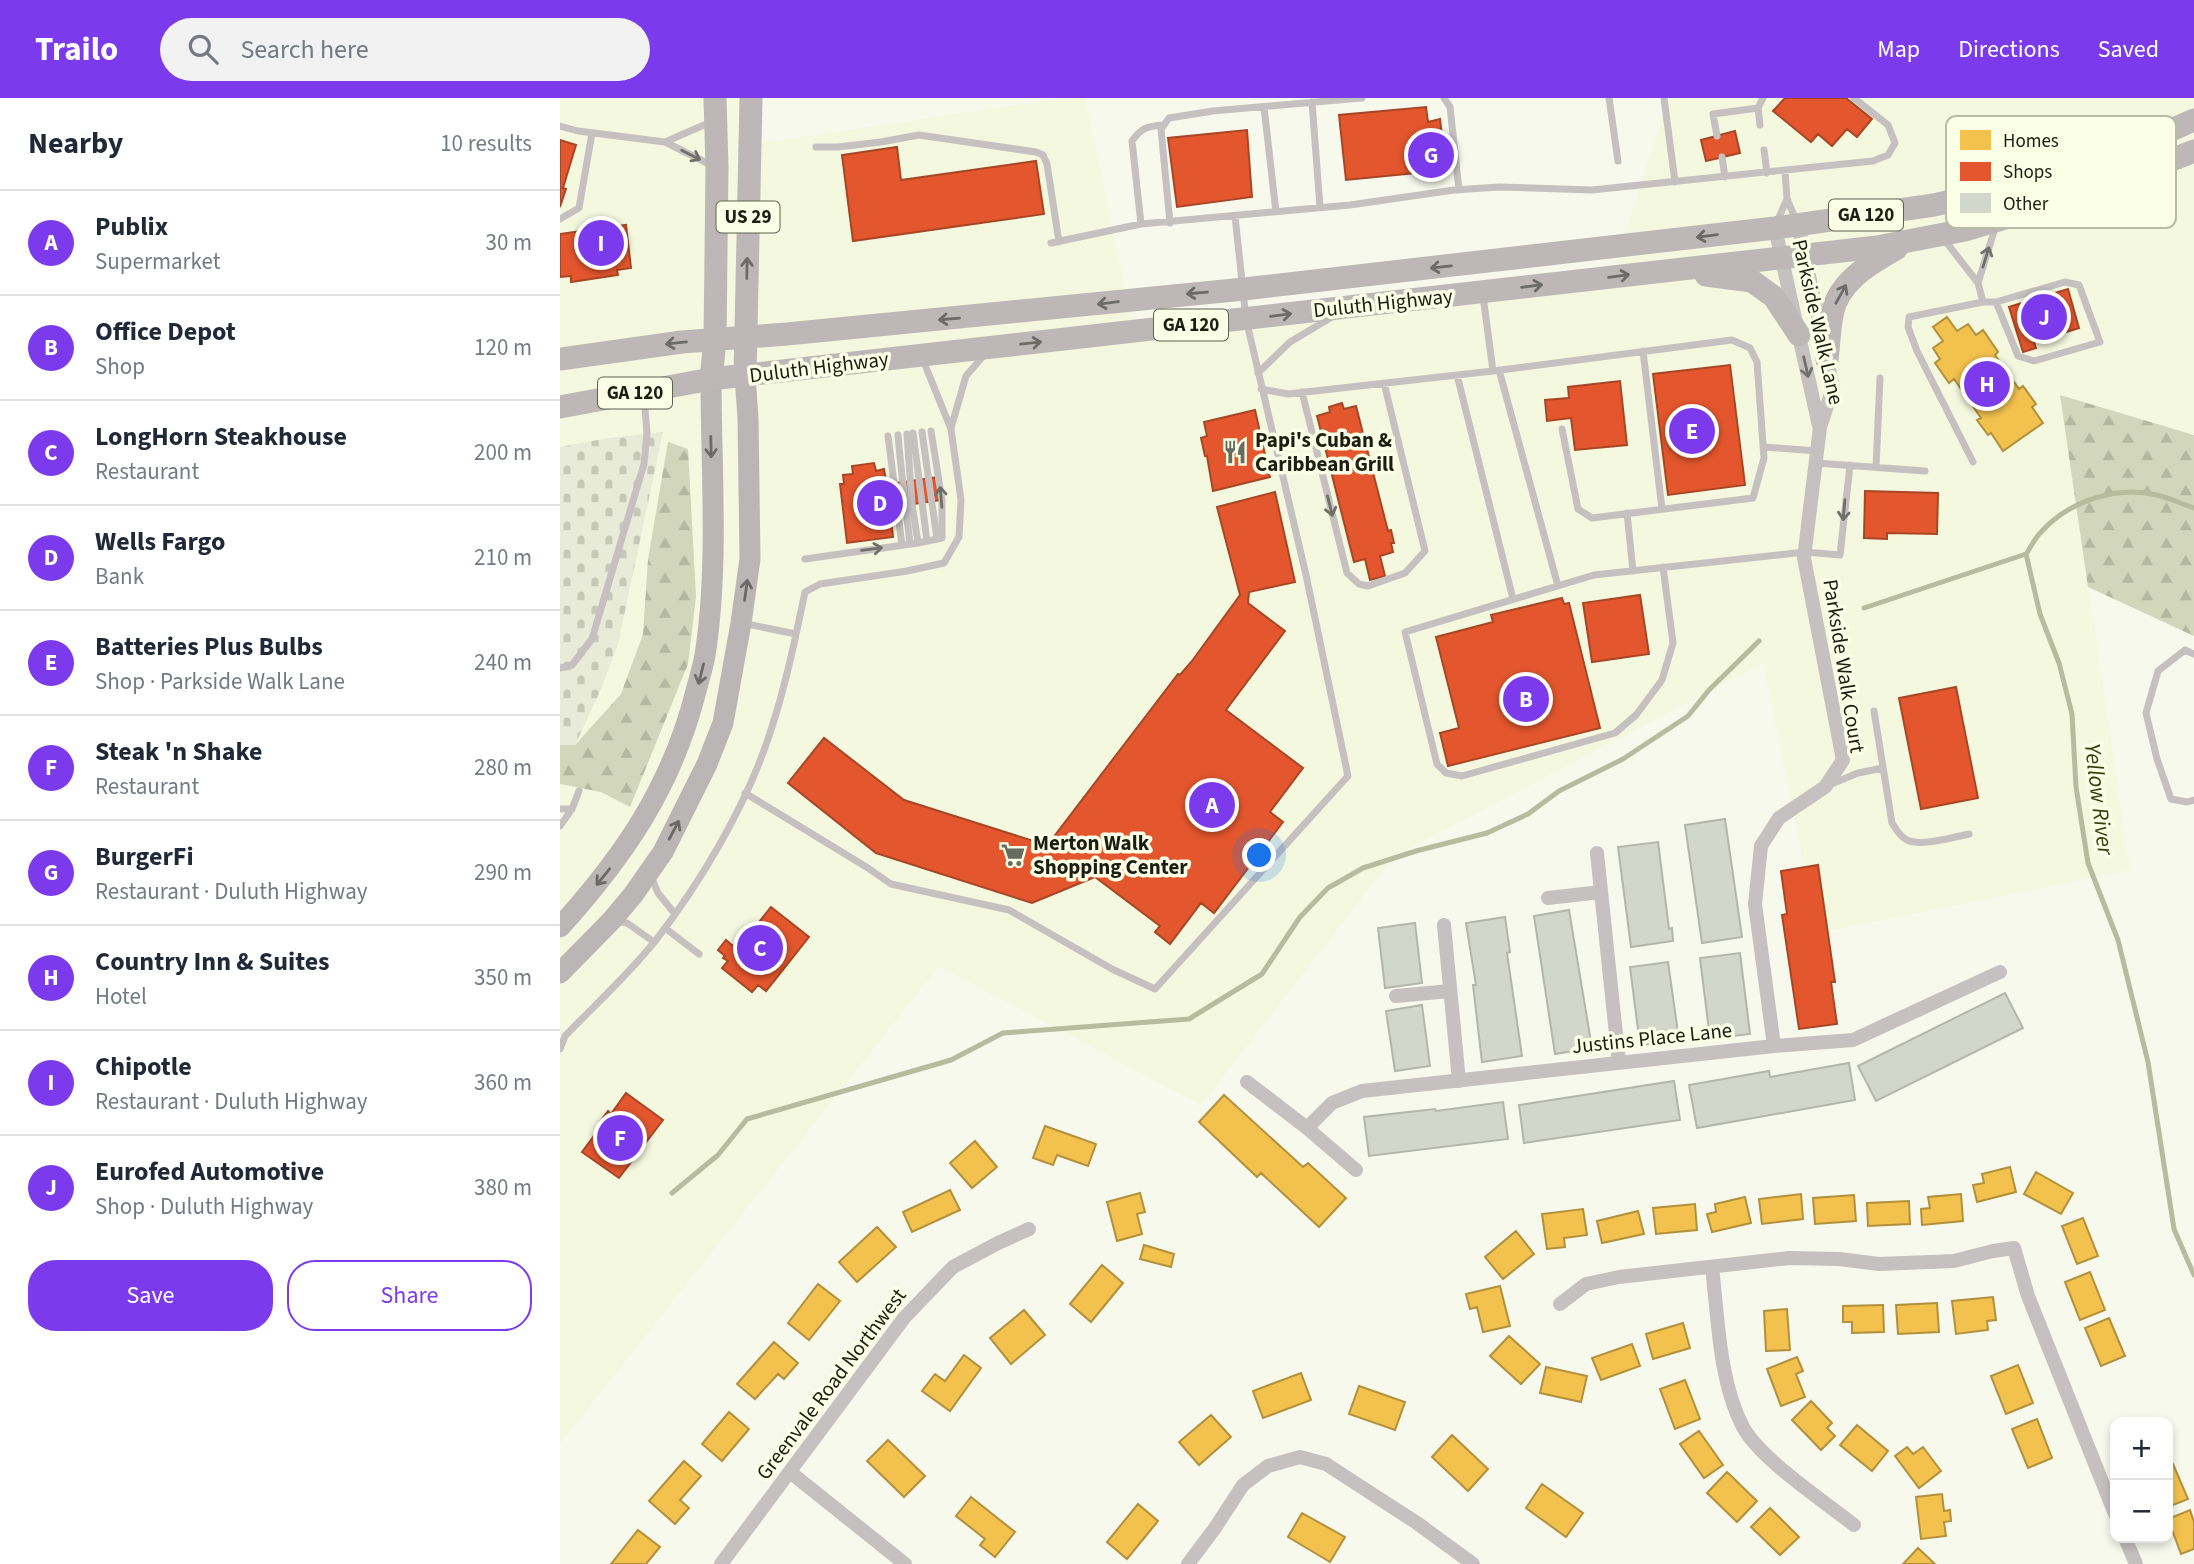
<!DOCTYPE html>
<meta charset="utf-8">
<style>
:root{--surface:#fff;--page:#f2f2f3;--text:#1f2937;--muted:#747a83;--line:#e0e1e3;--accent:#7c3aed}
body{margin:0;font-family:"Source Sans 3",sans-serif;background:var(--page);color:var(--text)}
.controls{position:absolute;right:21px;bottom:21px;display:grid;overflow:hidden;border-radius:14px;box-shadow:0 4px 10px #0003}
.controls button{width:63px;height:63px;display:grid;place-items:center;padding:0;border:0;border-bottom:2px solid var(--line);background:var(--surface);color:var(--text);font:35px sans-serif}
.you{position:absolute;left:700px;top:758px;width:24px;height:24px;margin:-18px;border:5px solid #fff;border-radius:50%;background:#1a73e8;box-shadow:0 0 0 10px #1a73e833}
.badge{display:grid;place-items:center;width:46px;height:46px;border-radius:50%;background:var(--accent);color:#fff;font-size:23px;font-weight:700}
.pin{position:absolute;translate:-50% -50%;border:4px solid #fff;box-shadow:0 2px 7px #0006}
.list{margin:0;padding:0;list-style:none}
h2{display:flex;justify-content:space-between;align-items:center;height:91px;margin:0;padding:0 28px;font-size:30px}
h2 small{font-size:23px;font-weight:400;color:var(--muted)}
.list li{display:grid;grid-template-columns:46px 1fr auto;gap:21px;align-items:center;box-sizing:border-box;height:105px;padding:0 28px;border-top:2px solid var(--line)}
.list b{display:block;font-size:26px;white-space:nowrap}
.list p{margin:0;font-size:23px;white-space:nowrap;color:var(--muted)}
.list em{font-size:23px;font-style:normal;color:var(--muted)}
.actions{display:flex;gap:14px;padding:21px 28px}
.actions a{flex:1;padding:16px 0;border:2px solid var(--accent);border-radius:28px;text-align:center;font-size:24px;color:var(--accent)}
.actions .main{background:var(--accent);color:#fff}
.icon{flex:none;width:38px;height:38px;fill:none;stroke:currentColor;stroke-width:2;stroke-linecap:round;stroke-linejoin:round}
.map{position:relative;flex:none;width:1634px;height:1466px;overflow:hidden}
header{display:flex;align-items:center;gap:42px;box-sizing:border-box;height:98px;padding:0 35px;background:var(--accent);color:#fff}
header strong{font-size:33px}
nav{display:flex;gap:38px;margin-inline-start:auto;font-size:24px}
.search{width:490px;height:63px;background:var(--page);display:flex;align-items:center;gap:18px;box-sizing:border-box;padding:0 24px;border-radius:38px;color:var(--muted);font-size:26px}
main{display:flex}
aside{flex:1;background:var(--surface)}
.map>svg:first-child{display:block}
</style>
<header>
<strong>Trailo</strong>
<div class="search"><svg class="icon" aria-label="search" viewBox="0 0 24 24"><circle cx="10" cy="10" r="6"/><path d="M15 15l6 6"/></svg>Search here</div>
<nav><a>Map</a><a>Directions</a><a>Saved</a></nav>
</header>
<main>
<aside>
<h2>Nearby<small>10 results</small></h2>
<ul class="list">
<li><span class="badge">A</span><div><b>Publix</b><p>Supermarket</p></div><em>30 m</em></li>
<li><span class="badge">B</span><div><b>Office Depot</b><p>Shop</p></div><em>120 m</em></li>
<li><span class="badge">C</span><div><b>LongHorn Steakhouse</b><p>Restaurant</p></div><em>200 m</em></li>
<li><span class="badge">D</span><div><b>Wells Fargo</b><p>Bank</p></div><em>210 m</em></li>
<li><span class="badge">E</span><div><b>Batteries Plus Bulbs</b><p>Shop · Parkside Walk Lane</p></div><em>240 m</em></li>
<li><span class="badge">F</span><div><b>Steak 'n Shake</b><p>Restaurant</p></div><em>280 m</em></li>
<li><span class="badge">G</span><div><b>BurgerFi</b><p>Restaurant · Duluth Highway</p></div><em>290 m</em></li>
<li><span class="badge">H</span><div><b>Country Inn &amp; Suites</b><p>Hotel</p></div><em>350 m</em></li>
<li><span class="badge">I</span><div><b>Chipotle</b><p>Restaurant · Duluth Highway</p></div><em>360 m</em></li>
<li><span class="badge">J</span><div><b>Eurofed Automotive</b><p>Shop · Duluth Highway</p></div><em>380 m</em></li>
</ul>
<div class="actions"><a class="main">Save</a><a>Share</a></div>
</aside>
<div class="map">
<svg width="1634" height="1466" viewBox="0 0 1634 1466">
<defs>
<pattern id="forest-firs" width="22" height="20" patternUnits="userSpaceOnUse" patternTransform="scale(1.75)"><rect width="22" height="20" fill="#d2d7bc"/><path d="M5 1l3.5 6h-7zM16 11l3.5 6h-7z" fill="#b4b8a1"/></pattern>
<pattern id="cemetery-stones" width="16" height="16" patternUnits="userSpaceOnUse" patternTransform="scale(1.75)"><rect width="16" height="16" fill="#e7ebd7"/><path d="M2 7V4a2 2 0 0 1 4 0v3zM10 15v-3a2 2 0 0 1 4 0v3z" fill="#c6c9b8"/></pattern>
</defs>
<rect width="100%" height="100%" fill="#f6f9ec"/>
<path fill="#f3f8de" d="M0 0H193L189 47 502 0H525L574 232 1054 171 1108 0H1634V337L1500 297 1570 772 1258 835 1203 565 833 759 641 1007 379 868 0 1345V686L6 687 0 683Z"/>
<path fill="url(#forest-firs)" d="M1500 297 1634 337V538L1528 489Z
M108 344 128 351 136 499 128 566 70 709 41 694 0 686V647H15L61 596 83 536 88 461Z"/>
<path fill="url(#cemetery-stones)" d="M103 334 58 546 42 589 15 647H0V349L49 340Z"/>
<path fill="#f2c14e" stroke="#b2903c" stroke-width="2" d="M1387 219 1397 233 1408 226 1416 237 1423 232 1438 254 1435 257 1459 291 1463 288 1476 306 1472 309 1483 325 1443 353 1431 335 1428 337 1417 322 1421 320 1394 281 1389 285 1375 265 1380 261 1373 250 1383 243 1373 229Z
M664 997 743 1069 748 1065 786 1100 759 1129 701 1075 697 1079 639 1024Z
M485 1028 536 1046 528 1068 497 1057 493 1067 473 1060Z
M415 1043 437 1069 412 1090 390 1065Z
M1450 1069 1456 1094 1417 1104 1413 1087 1424 1085 1422 1076Z
M1476 1074 1513 1095 1501 1116 1464 1096Z
M390 1092 400 1112 352 1134 343 1114Z
M580 1095 585 1114 577 1116 582 1136 557 1143 547 1104Z
M1241 1096 1243 1121 1202 1126 1199 1101Z
M1401 1096 1403 1123 1362 1127 1361 1111 1370 1110 1368 1099Z
M1294 1097 1296 1123 1255 1126 1253 1100Z
M1185 1099 1191 1125 1152 1134 1147 1116 1156 1114 1155 1106Z
M1349 1103 1350 1126 1308 1128 1307 1105Z
M1135 1106 1137 1132 1096 1136 1093 1110Z
M1023 1111 1027 1137 1004 1140 1005 1149 987 1151 982 1116Z
M1078 1113 1084 1136 1042 1145 1037 1123Z
M1523 1120 1538 1158 1517 1166 1502 1128Z
M317 1129 336 1149 297 1184 279 1164Z
M956 1133 974 1156 943 1181 925 1159Z
M584 1147 614 1156 611 1169 580 1161Z
M542 1167 563 1185 531 1224 510 1206Z
M1530 1174 1545 1212 1520 1222 1505 1184Z
M258 1186 280 1203 249 1242 228 1225Z
M940 1188 950 1228 923 1234 917 1209 910 1211 906 1196Z
M1433 1199 1436 1222 1427 1223 1428 1232 1396 1236 1392 1203Z
M1377 1205 1379 1234 1338 1236 1336 1207Z
M1323 1207 1324 1234 1292 1235V1224H1283V1208Z
M1227 1211 1230 1252 1206 1253 1204 1213Z
M464 1212 485 1237 451 1266 430 1240Z
M1549 1220 1565 1258 1541 1268 1525 1230Z
M1123 1225 1130 1250 1093 1261 1086 1236Z
M949 1238 980 1266 961 1286 930 1258Z
M214 1244 238 1265 224 1281 218 1276 195 1301 177 1286Z
M1072 1246 1080 1268 1041 1282 1032 1260Z
M404 1257 421 1270 390 1313 362 1293 375 1276 385 1283Z
M1237 1259 1243 1273 1236 1276 1245 1299 1221 1308 1207 1271Z
M1458 1267 1473 1305 1446 1316 1431 1278Z
M986 1269 1027 1278 1021 1304 980 1295Z
M741 1275 751 1302 703 1320 693 1293Z
M1125 1282 1140 1321 1115 1331 1100 1291Z
M799 1288 845 1304 835 1332 789 1316Z
M1251 1303 1272 1325 1267 1330 1275 1338 1261 1352 1232 1322Z
M169 1314 189 1331 162 1363 142 1346Z
M651 1317 671 1339 639 1367 619 1344Z
M1477 1321 1492 1360 1468 1370 1452 1331Z
M1297 1327 1328 1353 1312 1373 1280 1347Z
M1139 1333 1163 1367 1144 1380 1120 1346Z
M892 1337 928 1371 908 1393 872 1359Z
M328 1342 365 1378 344 1399 307 1363Z
M1347 1349 1353 1356 1363 1349 1381 1373 1359 1390 1335 1358Z
M124 1363 141 1378 120 1402 129 1410 115 1426 89 1403Z
M1613 1366 1628 1401 1608 1409V1368Z
M1167 1374 1197 1403 1177 1424 1147 1395Z
M982 1386 1023 1415 1006 1439 966 1410Z
M1382 1396 1384 1413 1390 1412 1391 1423 1384 1424 1386 1438 1361 1441 1356 1399Z
M411 1399 455 1434 435 1459 420 1447 425 1441 396 1418Z
M578 1406 598 1423 567 1461 547 1444Z
M1210 1410 1239 1439 1220 1457 1191 1429Z
M1630 1412 1634 1424V1451L1621 1456 1608 1421Z
M742 1415 785 1439 770 1464 728 1439Z
M78 1432 100 1449 86 1466H51Z
M1358 1450 1375 1466H1343Z"/>
<path fill="#e4572e" stroke="#a84626" stroke-width="2" d="M1225 0H1286L1312 21 1297 39 1287 31 1272 48 1258 36 1251 44 1213 13Z
M866 9 868 24 880 21 886 72 786 82 779 17Z
M687 32 692 99 617 109 608 40Z
M1175 33 1180 55 1146 63 1141 42Z
M0 42 16 47 3 90 6 91 0 109Z
M337 49 341 82 476 63 484 116 293 143 282 57Z
M66 127 71 170 57 172 58 177 11 184V178L0 179V136Z
M1508 191 1519 230 1474 244 1476 250 1463 254 1449 209Z
M1170 267 1185 387 1108 397 1093 276Z
M1060 283 1067 347 1015 352 1011 320 987 323 985 302 1009 300 1008 289Z
M782 305 784 311 796 308 828 433 831 432 834 445H831L833 454 820 458 825 478 810 482 805 461 794 464 757 318 770 314 769 309Z
M695 312 710 379 653 393 647 358H645L641 340 647 338 644 324Z
M314 365 316 373 324 371 326 383 329 382V386L379 379 382 402 332 409V412L330 413 333 439 287 445 280 386H284L283 377 293 376 292 368Z
M1305 393 1378 395 1377 436 1327 435V441L1304 440Z
M715 394 735 484 689 494 688 505 725 533 666 612 743 670 710 714 723 724 654 815 641 805 610 846 595 834 600 828 535 779 472 805 316 755 228 685 264 640 344 702 483 746 489 745 618 576 620 577 632 563 680 497 657 409Z
M1080 497 1089 556 1032 564 1023 505Z
M1002 500 1004 506 1009 505 1040 630 888 668 880 635 899 630 876 539 933 524 931 517Z
M1396 589 1418 700 1361 711 1339 600Z
M1258 767 1275 884H1271L1277 926 1239 931 1222 817 1227 816 1221 773Z
M211 809 249 839 206 893 198 887 192 894 162 870 168 863 163 860 165 858 158 852 166 842 173 848 175 845 180 848Z
M66 995 103 1022 59 1080 22 1054 42 1027 39 1025 48 1013 51 1016Z"/>
<g fill="none" stroke-linecap="round" stroke-linejoin="round">
<path stroke="#b6bc9d" stroke-width="5" d="M1634 410C1622 406 1610 400 1597 397 1557 387 1509 403 1481 434 1475 440 1471 449 1466 456L1480 516 1499 565 1512 616 1516 689 1528 765 1558 842 1588 964 1614 1131 1634 1177
M1304 510 1466 456
M112 1095 158 1057 187 1021 391 962 443 935 629 921 702 876 740 819 768 790 803 770 856 753 927 735 968 716 999 693 1063 661 1128 618 1149 592 1199 543"/>
</g>
<path fill="#d3d6ca" stroke="#b4b6ab" stroke-width="2" d="M1165 721 1182 839 1142 845 1125 727Z
M1098 744 1109 831 1112 830 1113 843 1071 849 1058 749Z
M1009 812 1032 950 995 956 974 818Z
M945 819 950 854 947 855 962 958 922 964 913 887H916L906 825Z
M855 825 862 885 825 890 818 830Z
M1180 855 1190 936 1150 941 1140 860Z
M1108 864 1119 942 1080 947 1070 869Z
M1445 895 1463 930 1316 1003 1298 968Z
M862 907 870 968 835 973 826 913Z
M1289 965 1295 1002 1137 1030 1129 987 1209 973 1210 979Z
M1114 983 1120 1022 964 1045 959 1007Z
M943 1004 948 1041 809 1058 804 1019 875 1011 876 1013Z"/>
<g fill="none" stroke-linecap="round" stroke-linejoin="round">
<path stroke="#c5c1c1" stroke-width="7" d="M884 0 890 9 899 92
M1049 0 1058 63
M1104 0 1115 84
M752 4 760 109
M704 9 716 114
M1198 10 1200 27
M0 28 18 33 105 44 153 68
M1157 38 1153 16 1198 10 1203 0
M105 44 153 23
M256 49H278L321 44 359 37 476 54 483 57 487 66 499 144
M1204 52 1207 75
M1162 59 1165 79
M1225 73 1227 101 1236 122
M0 121 19 110 32 35
M610 125 601 31 609 20 653 13 802 0
M581 126 572 43C581 30 588 28 603 27
M1216 126 1227 101
M1383 140 1418 185 1436 127
M491 145 581 126 790 107 894 92 939 89 1032 92 1313 63 1328 57 1335 45 1328 27 1294 0
M1418 185 1423 204H1436L1458 258 1474 263 1540 244 1519 187 1505 184 1436 204
M923 198 933 273 1172 242 1190 250 1197 264 1204 360 1193 400 1032 420 1018 411 1002 331
M1083 253 1102 411
M939 272 998 488
M698 275 730 244 772 219
M897 277 953 501
M701 291 728 296 933 273
M742 294 787 475 799 486 808 488 845 475 865 453 824 285
M391 330 406 278 425 256
M362 334 377 441
M353 335 367 443
M338 337C341 374 346 410 350 446
M328 338 342 447
M1203 349 1257 353
M1413 364 1357 253 1348 229 1349 219 1423 204
M1256 365 1365 373
M1316 369 1320 280
M1067 415 1073 473
M358 445 382 440V402L371 333
M245 461 358 445 352 406 347 336
M1103 469 1113 545 1102 582 1076 617 1055 635 902 678 886 675 877 666 845 534 1034 477 1245 454 1280 457 1290 367
M182 525 236 536
M1634 556 1625 552 1598 573 1586 615 1597 661 1611 701 1627 704 1634 702
M0 570 12 567 32 541 84 366 87 335 84 298
M1314 613 1332 725C1336 731 1340 739 1347 742 1361 749 1393 739 1409 736
M1269 687 1298 675 1323 670
M185 695 308 770 331 786 449 812 552 871 595 891 788 678 746 477 686 221 675 118
M0 711H12
M0 728 12 711 19 693
M91 778 98 795 115 816
M56 823 67 825 94 844
M105 830 139 856
M0 951 5 938C35 907 69 876 96 842 141 784 186 708 209 638 225 591 235 542 245 494L260 486 347 473 384 465 399 439 401 402 391 331 363 262"/>
<path stroke="#c5c1c1" stroke-width="14" d="M1215 130 1259 328
M1037 755 1059 965
M988 800 1041 794
M884 827 899 983
M836 898 890 893
M1214 948 1195 806 1201 748 1219 720 1265 689 1283 662 1244 460 1260 329 1273 290 1238 126
M687 984 747 1030 796 1072
M747 1030 772 1005 802 993 1214 948 1293 942 1440 874
M1152 1169C1158 1219 1159 1282 1182 1327 1198 1360 1264 1403 1294 1427
M1000 1206 1026 1186 1059 1179 1229 1160 1279 1161 1319 1166 1394 1163 1433 1153 1454 1150 1468 1198 1555 1416
M230 1374 345 1466
M1565 1440 1576 1466
M161 1466 344 1220 393 1169 438 1145 469 1131
M628 1466 655 1430 683 1387 708 1368 740 1359 766 1366 857 1425 913 1466"/>
<path stroke="#bab6b6" stroke-width="21" d="M0 829C65 757 112 688 136 593 139 581 143 569 145 557 159 469 151 371 151 281
M0 875 52 822 73 797 103 754 147 666 163 625 181 525 190 461 188 320 185 278"/>
<path stroke="#bdb8b7" stroke-width="23" d="M1146 177 1192 183 1214 199 1239 237
M0 261 122 244 227 236 684 191 1215 130 1374 107 1442 91 1595 39 1634 22
M1267 262C1269 247 1269 232 1272 217 1277 185 1309 166 1336 151
M185 278 191 0
M151 281 155 242 157 69 155 0
M0 309 151 281 1317 149 1405 132 1529 95 1634 53"/>
</g>
<defs><path id="oneway-shaft" d="M-6 0H5M1.5-3L5.5 0L1.5 3" fill="none" stroke-width="1.6" stroke-linecap="round" stroke-linejoin="round" transform="scale(1.75)"/></defs>
<g stroke="#70706a">
<use href="#oneway-shaft" transform="translate(131 57) rotate(27)"/>
<use href="#oneway-shaft" transform="translate(1426 159) rotate(-73)"/>
<use href="#oneway-shaft" transform="translate(1246 269) rotate(77)"/>
<use href="#oneway-shaft" transform="translate(381 399) rotate(-95)"/>
<use href="#oneway-shaft" transform="translate(770 408) rotate(76)"/>
<use href="#oneway-shaft" transform="translate(1284 412) rotate(95)"/>
<use href="#oneway-shaft" transform="translate(312 451) rotate(-8)"/>
</g>
<g stroke="#6c6b65">
<use href="#oneway-shaft" transform="translate(1147 138) rotate(173)"/>
<use href="#oneway-shaft" transform="translate(881 169) rotate(174)"/>
<use href="#oneway-shaft" transform="translate(187 170) rotate(-89)"/>
<use href="#oneway-shaft" transform="translate(1059 178) rotate(-7)"/>
<use href="#oneway-shaft" transform="translate(972 188) rotate(-7)"/>
<use href="#oneway-shaft" transform="translate(637 195) rotate(175)"/>
<use href="#oneway-shaft" transform="translate(1281 196) rotate(-61)"/>
<use href="#oneway-shaft" transform="translate(548 205) rotate(173)"/>
<use href="#oneway-shaft" transform="translate(721 217) rotate(-7)"/>
<use href="#oneway-shaft" transform="translate(389 221) rotate(175)"/>
<use href="#oneway-shaft" transform="translate(116 245) rotate(174)"/>
<use href="#oneway-shaft" transform="translate(471 245) rotate(-6)"/>
</g>
<g stroke="#6b6a64">
<use href="#oneway-shaft" transform="translate(151 349) rotate(89)"/>
<use href="#oneway-shaft" transform="translate(186 492) rotate(-82)"/>
<use href="#oneway-shaft" transform="translate(141 576) rotate(104)"/>
<use href="#oneway-shaft" transform="translate(114 732) rotate(-62)"/>
<use href="#oneway-shaft" transform="translate(43 779) rotate(129)"/>
</g>
<defs>
<g id="restaurant-bare" transform="scale(1.89)"><path d="M-5-6h1v4h1v-4h1v4h1v-4h1v5L-1.5 .5V6h-2V.5L-5-1ZM5-6V6H3V1.5H1.5Q1.5-4 5-6Z" fill="#686b5f" stroke="#faffe6" stroke-width="2.5" paint-order="stroke"/></g>
<g id="supermarket-bare" transform="scale(1.89)"><path d="M-6-5.5h2.5l.6 2H6L4.5 2H-2.5L-4.4-4H-6ZM-1.5 3.2a1.3 1.3 0 1 0 .1 0ZM3 3.2a1.3 1.3 0 1 0 .1 0Z" fill="#686b5f" stroke="#faffe6" stroke-width="2.5" paint-order="stroke"/></g>
</defs>
<g fill-rule="evenodd">
<use href="#restaurant-bare" x="675" y="354"/>
<use href="#supermarket-bare" x="453" y="757"/>
</g>
<g text-anchor="middle" dominant-baseline="central" stroke-width="7" stroke-linejoin="round" paint-order="stroke">
<g fill="#faffe6" stroke="#5f6252" stroke-width="2">
<rect x="1269" y="101.5" width="74" height="31" rx="5"/>
<rect x="156.5" y="103.5" width="63" height="31" rx="5"/>
<rect x="594" y="211.5" width="74" height="31" rx="5"/>
<rect x="38" y="279.5" width="74" height="31" rx="5"/>
</g>
<g font-size="19" font-weight="bold" fill="#1c1e13">
<text x="1306" y="117">GA 120</text>
<text x="188" y="119">US 29</text>
<text x="631" y="227">GA 120</text>
<text x="75" y="295">GA 120</text>
</g>
<g font-size="21" fill="#1c1e13" stroke="#faffe6">
<text transform="translate(823 205) rotate(-6)">Duluth Highway</text>
<text transform="translate(1258 224) rotate(77)">Parkside Walk Lane</text>
<text transform="translate(259 269) rotate(-7)">Duluth Highway</text>
<text transform="translate(1284 568) rotate(81)">Parkside Walk Court</text>
<text transform="translate(1092 940) rotate(-6)">Justins Place Lane</text>
<text transform="translate(271 1286) rotate(-53)">Greenvale Road Northwest</text>
</g>
<g font-size="21" font-weight="bold" fill="#1c1e13" stroke="#faffe6" text-anchor="start">
<text x="695" y="342">Papi's Cuban &amp;<tspan x="695" dy="24">Caribbean Grill</tspan></text>
<text x="473" y="745">Merton Walk<tspan x="473" dy="24">Shopping Center</tspan></text>
</g>
<g font-size="23" font-style="italic" fill="#373e0e" stroke="#faffe6">
<text transform="translate(1539 701) rotate(83)">Yellow River</text>
</g>
</g>
<rect x="1386" y="18" width="230" height="112" rx="10" fill="#faffe6" stroke="#b7bca7" stroke-width="2"/>
<rect x="1400" y="32" width="31" height="20" fill="#f2c14e"/>
<rect x="1400" y="64" width="31" height="19" fill="#e4572e"/>
<rect x="1400" y="95" width="31" height="20" fill="#d3d6ca"/>
<g font-size="19" fill="#1c1e13">
<text x="1443" y="49">Homes</text>
<text x="1443" y="80">Shops</text>
<text x="1443" y="112">Other</text>
</g>
</svg>
<div class="controls">
<button>+</button>
<button>−</button>
</div>
<div class="you"></div>
<div class="pin badge" style="left:652px;top:707px">A</div>
<div class="pin badge" style="left:966px;top:601px">B</div>
<div class="pin badge" style="left:200px;top:850px">C</div>
<div class="pin badge" style="left:320px;top:405px">D</div>
<div class="pin badge" style="left:1132px;top:333px">E</div>
<div class="pin badge" style="left:60px;top:1040px">F</div>
<div class="pin badge" style="left:871px;top:57px">G</div>
<div class="pin badge" style="left:1427px;top:286px">H</div>
<div class="pin badge" style="left:41px;top:145px">I</div>
<div class="pin badge" style="left:1484px;top:219px">J</div>
</div>
</main>
